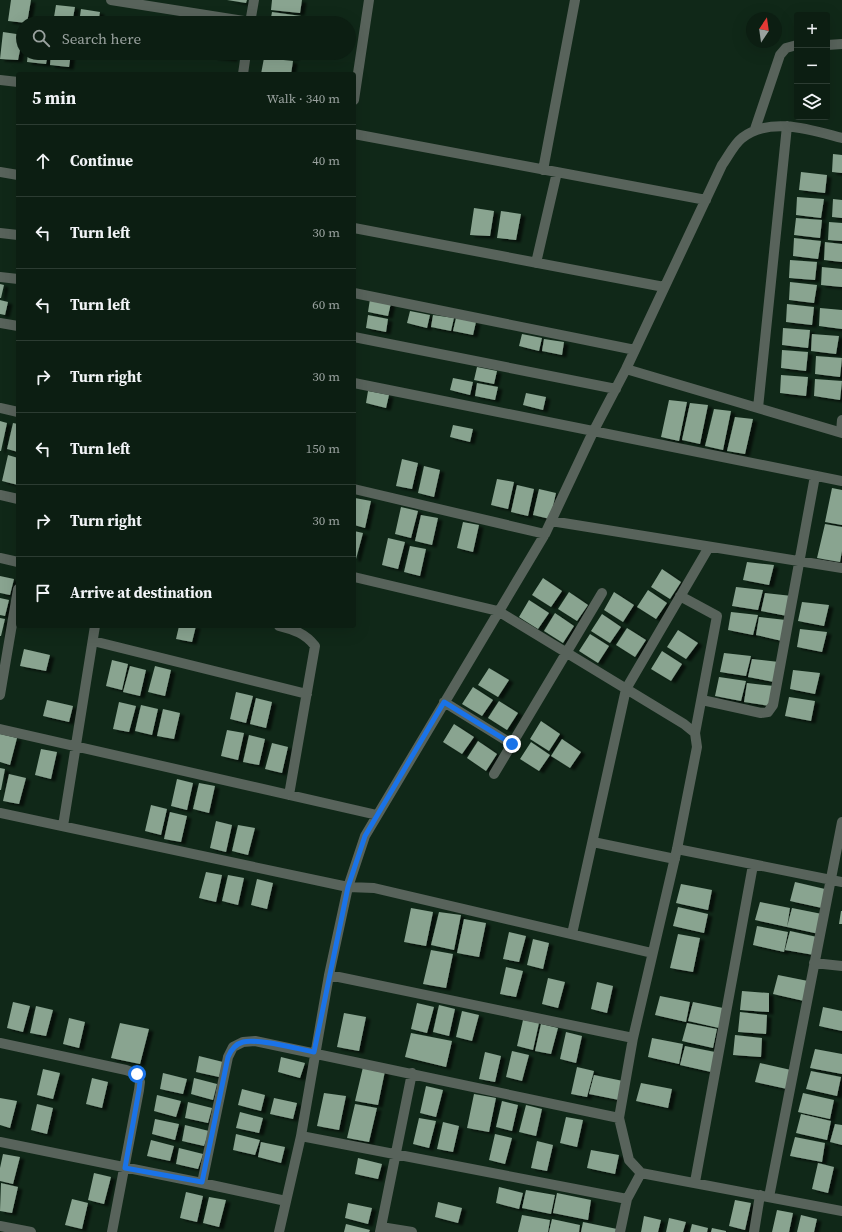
<!DOCTYPE html>
<meta charset="utf-8">
<style>
:root{--surface:#0c1e12;--page:#1a2b20;--text:#f1f3f6;--muted:#9aa29f;--line:#2c3c32}
body{margin:0;font-family:"Source Serif 4",serif;background:var(--page);color:var(--text)}
.controls{position:absolute;right:12px;top:12px;display:grid;overflow:hidden;border-radius:4px;box-shadow:0 4px 16px #0002}
.controls button{width:36px;height:36px;display:grid;place-items:center;padding:0;border:0;border-bottom:1px solid var(--line);background:var(--surface);color:var(--text);font:20px sans-serif}
.compass{position:absolute;left:746px;top:12px;width:36px;height:36px;border-radius:50%;background:var(--surface);box-shadow:0 4px 16px #0002;rotate:13deg}
.stop{position:absolute;width:12px;height:12px;margin:-9px;border:3px solid #1a73e8;border-radius:50%;background:#fff}
.stop.end{background:#1a73e8;border-color:#fff;box-shadow:0 1px 4px #0008}
.list{margin:0;padding:0;list-style:none}
h2{display:flex;justify-content:space-between;align-items:center;height:52px;margin:0;padding:0 16px;font-size:17px}
h2 small{font-size:13px;font-weight:400;color:var(--muted)}
.list li{display:grid;grid-template-columns:26px 1fr auto;gap:12px;align-items:center;box-sizing:border-box;height:72px;padding:0 16px;border-top:1px solid var(--line)}
.list b{display:block;font-size:15px;white-space:nowrap}
.list em{font-size:13px;font-style:normal;color:var(--muted)}
.icon{flex:none;width:22px;height:22px;fill:none;stroke:currentColor;stroke-width:2;stroke-linecap:round;stroke-linejoin:round}
.map{position:relative;flex:none;width:842px;height:1232px;overflow:hidden}
.search{position:absolute;background:var(--surface);box-shadow:0 4px 16px #0002;left:16px;top:16px;width:340px;height:44px;display:flex;align-items:center;gap:10px;box-sizing:border-box;padding:0 14px;border-radius:22px;color:var(--muted);font-size:15px}
.panel{position:absolute;background:var(--surface);box-shadow:0 4px 16px #0002;left:16px;top:72px;width:340px;height:556px;border-radius:4px}
.map>svg:first-child{display:block}
</style>
<div class="map">
<svg width="842" height="1232" viewBox="0 0 842 1232">
<defs>
<filter id="shadow"><feDropShadow dx="4.5" dy="2.5" stdDeviation="1" flood-color="#0009"/></filter>
</defs>
<rect width="100%" height="100%" fill="#102818"/>
<path fill="#89a490" filter="url(#shadow)" d="M11 0H31L27 23 8 21Z
M227 0H247L246 3Z
M272 0H302L300 13 271 10Z
M56 5 75 7 72 23H53Z
M81 9 100 12 98 23H79Z
M272 12 301 16 300 23H270Z
M3 32 23 35 18 60 0 59Z
M28 53H48L46 64 27 62Z
M51 53H71L69 67 50 65Z
M214 53H233V59L213 57Z
M265 53H295V58L265 55Z
M264 58 293 61 291 74H261Z
M833 154 842 155V173L832 172Z
M801 172 827 175 825 193 799 190Z
M797 197 824 199 821 218 796 215Z
M833 199 842 200V218L832 217Z
M474 208 494 211 490 236 470 235Z
M501 211 521 214 516 240 497 238Z
M796 218 822 220 820 238 794 235Z
M829 222 842 223V241L828 240Z
M794 238 821 241 818 259 793 256Z
M825 242 842 244V262L824 260Z
M790 260 817 262 815 280 789 278Z
M822 267 842 269V287L821 285Z
M790 282 817 285 814 303 789 300Z
M0 284 4 285 1 298H0Z
M370 299 391 303 388 316 368 312Z
M0 300 8 302 5 315 0 314Z
M787 304 814 307 812 325 786 322Z
M820 308 842 310V329L819 326Z
M410 311 430 315 427 328 407 323Z
M368 315 388 319 386 332 366 328Z
M433 315 454 318 451 331 431 327Z
M456 318 476 322 473 335 453 331Z
M783 328 810 330 808 348 782 345Z
M522 334 542 338 539 351 519 346Z
M812 334 839 336 836 354 811 351Z
M544 339 564 342 562 355 542 351Z
M782 350 808 352 806 371 781 368Z
M816 356 842 358 840 377 815 374Z
M477 367 497 371 494 384 474 380Z
M781 375 808 377 806 396 780 393Z
M453 378 473 382 470 395 450 390Z
M815 379 842 381 840 400 814 396Z
M477 383 498 387 495 400 475 396Z
M368 391 389 395 386 408 366 403Z
M526 393 546 397 543 410 523 405Z
M669 400 687 402 679 441 661 437Z
M690 403 708 405 700 444 682 440Z
M714 409 731 411 723 450 705 446Z
M735 417 753 419 745 454 727 451Z
M0 421 7 423 1 451H0Z
M13 423 18 424V452L7 449Z
M453 425 473 429 470 442 450 437Z
M8 455 18 458V485L2 481Z
M402 459 418 463 412 489 396 486Z
M424 466 440 470 434 497 418 493Z
M497 479 514 482 508 509 491 505Z
M517 485 534 489 528 516 511 512Z
M832 488 842 490V525L825 522Z
M539 489 556 493 550 519 533 515Z
M355 498 371 501 365 528 354 525Z
M401 507 418 511 411 538 395 534Z
M421 515 438 518 432 545 415 541Z
M463 522 479 525 473 552 457 548Z
M825 524 842 527V551L840 562 817 558Z
M354 531 363 533 356 559H354Z
M388 538 405 542 398 569 382 565Z
M410 546 426 549 420 576 404 572Z
M747 562 774 565 769 585 743 580Z
M662 569 681 582 670 599 651 587Z
M0 576 14 579 10 595 0 593Z
M543 578 562 591 551 607 532 595Z
M736 587 763 590 758 610 732 606Z
M648 590 667 603 656 619 637 607Z
M569 592 588 605 577 621 558 609Z
M614 592 634 605 623 622 604 610Z
M765 593 792 596 787 616 761 611Z
M0 598 9 600 5 616 0 615Z
M529 600 549 613 538 629 519 617Z
M802 602 829 605 824 626 798 621Z
M731 612 758 615 753 635 728 630Z
M555 613 574 626 563 643 544 631Z
M602 614 621 627 610 643 591 631Z
M759 617 786 620 782 641 756 635Z
M0 618 5 619 1 636H0Z
M179 626H196L192 642 176 639Z
M627 628 646 640 635 657 616 645Z
M800 629 827 632 822 652 797 647Z
M678 630 698 643 686 659 667 647Z
M590 634 609 646 598 663 579 651Z
M24 649 50 655 46 671 20 666Z
M662 651 682 664 671 681 651 669Z
M724 653 751 656 746 676 720 672Z
M752 659 779 662 774 682 748 677Z
M112 660 128 664 122 690 106 686Z
M130 666 146 670 140 696 123 692Z
M155 666 171 670 165 696 148 692Z
M489 668 509 680 498 697 478 685Z
M793 670 820 673 815 694 790 689Z
M719 677 746 681 741 701 715 696Z
M747 683 774 686 770 706 744 702Z
M473 687 493 700 482 716 462 704Z
M236 692 253 696 246 723 230 719Z
M789 697 815 701 811 721 785 716Z
M256 698 272 702 266 728 250 724Z
M47 700 73 706 69 722 43 716Z
M499 701 518 713 507 730 488 718Z
M119 702 136 706 129 732 113 729Z
M141 705 158 709 152 735 135 731Z
M163 709 180 713 174 739 157 736Z
M541 721 560 734 549 751 530 739Z
M454 724 474 737 462 754 443 742Z
M227 730 244 733 238 760 221 756Z
M0 734 17 738 10 765 0 762Z
M249 735 265 739 259 765 243 762Z
M562 739 581 752 570 768 551 756Z
M478 741 497 754 486 771 467 758Z
M531 742 550 755 539 771 520 759Z
M272 743 288 747 282 773 265 769Z
M41 749 57 752 51 779 35 775Z
M0 768 5 769 1 790H0Z
M9 774 26 778 19 804 3 801Z
M177 779 193 783 187 810 171 806Z
M199 783 215 786 209 813 193 809Z
M151 805 167 809 161 835 145 831Z
M170 812 187 816 181 842 164 839Z
M216 821 232 825 226 852 210 848Z
M238 825 255 828 248 855 232 851Z
M206 872 222 875 216 902 199 898Z
M228 875 244 878 238 905 222 901Z
M257 879 273 883 267 909 251 905Z
M795 882 825 889 822 908 790 901Z
M681 884 712 890 708 910 676 903Z
M760 902 790 908 787 927 755 920Z
M678 907 708 914 704 933 673 926Z
M411 908 433 912 426 946 404 942Z
M792 908 822 914 819 934 787 927Z
M841 911H842V924H839Z
M439 912 461 915 454 950 431 945Z
M464 919 486 923 479 957 457 953Z
M757 926 788 932 784 952 753 945Z
M790 931 817 937 814 955 785 950Z
M509 932 526 936 519 962 503 959Z
M678 934 700 938 693 972 670 968Z
M533 939 549 943 543 969 527 965Z
M431 950 453 954 446 988 423 984Z
M506 967 523 971 516 997 500 994Z
M778 975 808 981 804 1001 773 994Z
M548 978 565 982 558 1008 542 1004Z
M597 982 613 986 607 1013 591 1009Z
M742 991 769 993V1012L740 1010Z
M660 996 690 1002 686 1022 655 1015Z
M13 1002 30 1006 23 1032 7 1028Z
M693 1002 723 1008 719 1028 688 1021Z
M417 1003 434 1007 427 1033 411 1029Z
M439 1005 455 1009 449 1036 433 1032Z
M36 1006 53 1010 46 1036 30 1033Z
M823 1007 842 1011V1031L819 1026Z
M462 1011 479 1015 472 1041 456 1037Z
M740 1012 767 1015 766 1034 738 1032Z
M344 1013 366 1017 359 1051 337 1047Z
M69 1018 85 1022 79 1048 63 1044Z
M523 1020 539 1023 533 1050 517 1046Z
M120 1023 149 1029 140 1064 111 1058Z
M687 1023 717 1029 713 1048 682 1041Z
M541 1024 558 1028 551 1054 535 1051Z
M566 1032 582 1036 576 1063 560 1059Z
M411 1033 452 1041 446 1067 405 1057Z
M735 1035 762 1038 761 1057 733 1055Z
M652 1038 683 1044 679 1064 648 1057Z
M685 1046 715 1052 711 1072 680 1065Z
M815 1049 842 1054V1074L810 1068Z
M512 1051 529 1055 522 1081 506 1077Z
M485 1052 501 1056 495 1082 479 1079Z
M199 1056 223 1062 219 1077 196 1072Z
M281 1057 305 1063 300 1078 278 1072Z
M760 1063 791 1070 787 1089 755 1082Z
M363 1067 385 1071 378 1105 355 1101Z
M577 1067 594 1071 587 1097 571 1094Z
M43 1069 60 1073 53 1099 37 1095Z
M811 1071 841 1077 837 1096 806 1089Z
M163 1073 187 1079 183 1094 160 1089Z
M594 1075 623 1081 619 1100 589 1094Z
M92 1078 108 1082 102 1108 86 1104Z
M194 1078 217 1084 213 1100 191 1094Z
M641 1083 672 1089 668 1108 636 1101Z
M426 1086 443 1090 436 1117 420 1113Z
M242 1089 265 1095 261 1111 238 1105Z
M324 1093 346 1096 339 1130 317 1126Z
M803 1093 834 1100 830 1119 798 1112Z
M474 1094 496 1098 489 1132 467 1128Z
M157 1095 181 1101 176 1117 154 1111Z
M0 1098 17 1101 10 1128 0 1125Z
M274 1098 297 1103 293 1119 270 1114Z
M502 1101 518 1105 512 1131 496 1127Z
M188 1102 212 1108 208 1123 185 1118Z
M37 1104 53 1108 47 1134 31 1130Z
M355 1104 377 1108 369 1142 347 1138Z
M526 1105 542 1109 536 1136 519 1132Z
M240 1112 263 1118 259 1133 236 1128Z
M801 1114 831 1121 827 1140 796 1133Z
M566 1117 583 1120 577 1147 560 1143Z
M419 1118 436 1121 429 1148 413 1144Z
M155 1119 179 1124 175 1140 152 1134Z
M443 1122 459 1126 453 1152 437 1149Z
M835 1124 842 1125V1145L830 1142Z
M185 1125 209 1131 204 1146 182 1141Z
M236 1134 260 1140 255 1155 233 1150Z
M495 1134 512 1138 505 1164 489 1160Z
M795 1137 825 1143 822 1162 790 1156Z
M151 1140 174 1146 170 1161 147 1156Z
M537 1141 553 1145 547 1171 531 1168Z
M261 1142 285 1147 281 1163 258 1157Z
M179 1148 203 1154 198 1169 176 1164Z
M591 1150 619 1155 615 1174 587 1168Z
M3 1154 20 1157 13 1184 0 1181V1168Z
M358 1158 382 1164 378 1179 355 1174Z
M818 1163 834 1167 828 1193 812 1189Z
M94 1173 111 1177 104 1204 88 1200Z
M1 1183 18 1187 12 1213 0 1211Z
M499 1187 523 1193 519 1209 496 1203Z
M526 1190 555 1195 551 1214 522 1208Z
M186 1192 203 1196 197 1222 180 1218Z
M557 1193 591 1200 588 1220 553 1213Z
M209 1197 226 1200 219 1227 203 1223Z
M72 1199 88 1203 82 1229 65 1225Z
M735 1200 751 1203 745 1230 729 1226Z
M438 1202 462 1208 458 1223 435 1217Z
M348 1203 372 1208 368 1224 345 1218Z
M777 1210 793 1213 789 1232H772Z
M522 1215 550 1220 548 1232H518Z
M801 1215 817 1219 814 1232H797Z
M644 1216 661 1220 658 1232H641Z
M669 1218 686 1222 683 1232H666Z
M552 1219 580 1225 579 1232H549Z
M583 1222 617 1229V1232H581Z
M346 1224 370 1230 369 1232H344Z
M692 1224 708 1228 707 1232H690Z
M712 1228 726 1231V1232H711Z"/>
<g fill="none" stroke-linecap="round" stroke-linejoin="round">
<path stroke="#58635b" stroke-width="10" d="M111 0 250 22
M250 23 254 0
M827 45 842 44
M243 74 246 53
M0 80 18 82
M354 100 369 0
M755 129 780 55 786 48 797 45
M354 134 706 200
M543 170 575 0
M0 172 18 175
M354 228 664 287
M0 233 18 235
M536 263 557 172
M0 277 18 279
M354 293 635 350
M0 323 18 326
M354 337 616 389
M626 369 842 433
M354 383 842 481
M0 408 18 412
M758 408 787 126
M841 432 842 420
M354 489 545 534
M0 495 18 499
M551 521 842 568
M0 558 18 562
M354 577 498 611 684 724 695 733 697 747 677 849 633 1038 619 1118 629 1160 641 1173 842 1211
M680 596 717 616 695 733
M279 626C294 630 305 633 315 646L289 795
M93 641 307 694
M0 695 18 589
M702 700 761 713 768 712 773 705 815 476
M444 702 512 744
M0 729 377 815
M494 774 602 593
M0 813 348 887 374 888 652 953
M63 826 95 626
M593 842 675 859
M677 849 842 882
M572 934 626 689 709 547
M814 963 842 966
M329 975 633 1038
M0 1043 126 1070 137 1074 140 1082 139 1090 112 1232
M301 1136 627 1199
M0 1142 202 1183 286 1201
M695 1182 753 865
M202 1183 228 1057 233 1047 243 1042 255 1041 619 1118
M769 1197 842 822
M0 1226 31 1232
M381 1227 412 1232
M279 1232 301 1136 329 975 348 887 365 836 545 534 593 432 626 369 722 165C728 157 734 144 742 138 770 116 811 130 842 138
M380 1232 412 1073
M620 1232 627 1199 641 1173
M754 1232 760 1195"/>
</g>
<g fill="none" stroke-linecap="round" stroke-linejoin="round">
<path stroke="#1a73e8" stroke-width="5" d="M137 1074 140 1082 139 1090 125 1168 202 1182 228 1057C231 1050 235 1044 243 1042 257 1038 298 1049 314 1052L348 887 365 836 444 702 512 744"/>
</g>
</svg>
<div class="controls">
<button>+</button>
<button>−</button>
<button><svg class="icon" aria-label="layers" viewBox="0 0 24 24"><path d="M12 4l9 5-9 5-9-5zM3 14l9 5 9-5"/></svg></button>
</div>
<svg class="compass" viewBox="-18 -18 36 36"><path d="M0-13l5 13h-10z" fill="#e53935"/><path d="M0 13l5-13h-10z" fill="#9aa29f"/></svg>
<div class="stop" style="left:137px;top:1074px"></div>
<div class="stop end" style="left:512px;top:744px"></div>
<div class="search"><svg class="icon" aria-label="search" viewBox="0 0 24 24"><circle cx="10" cy="10" r="6"/><path d="M15 15l6 6"/></svg>Search here</div>
<section class="panel">
<h2>5 min<small>Walk · 340 m</small></h2>
<ul class="list">
<li><svg class="icon" aria-label="ahead" viewBox="0 0 24 24"><path d="M12 20V5M6 11l6-6 6 6"/></svg><div><b>Continue</b></div><em>40 m</em></li>
<li><svg class="icon" aria-label="left" viewBox="0 0 24 24"><path d="M17 20v-9H6M10 6l-5 5 5 5"/></svg><div><b>Turn left</b></div><em>30 m</em></li>
<li><svg class="icon" aria-label="left" viewBox="0 0 24 24"><path d="M17 20v-9H6M10 6l-5 5 5 5"/></svg><div><b>Turn left</b></div><em>60 m</em></li>
<li><svg class="icon" aria-label="right" viewBox="0 0 24 24"><path d="M7 20v-9h11M14 6l5 5-5 5"/></svg><div><b>Turn right</b></div><em>30 m</em></li>
<li><svg class="icon" aria-label="left" viewBox="0 0 24 24"><path d="M17 20v-9H6M10 6l-5 5 5 5"/></svg><div><b>Turn left</b></div><em>150 m</em></li>
<li><svg class="icon" aria-label="right" viewBox="0 0 24 24"><path d="M7 20v-9h11M14 6l5 5-5 5"/></svg><div><b>Turn right</b></div><em>30 m</em></li>
<li><svg class="icon" aria-label="arrive" viewBox="0 0 24 24"><path d="M6 21V4h12l-3 4 3 4H6"/></svg><div><b>Arrive at destination</b></div></li>
</ul>
</section>
</div>
